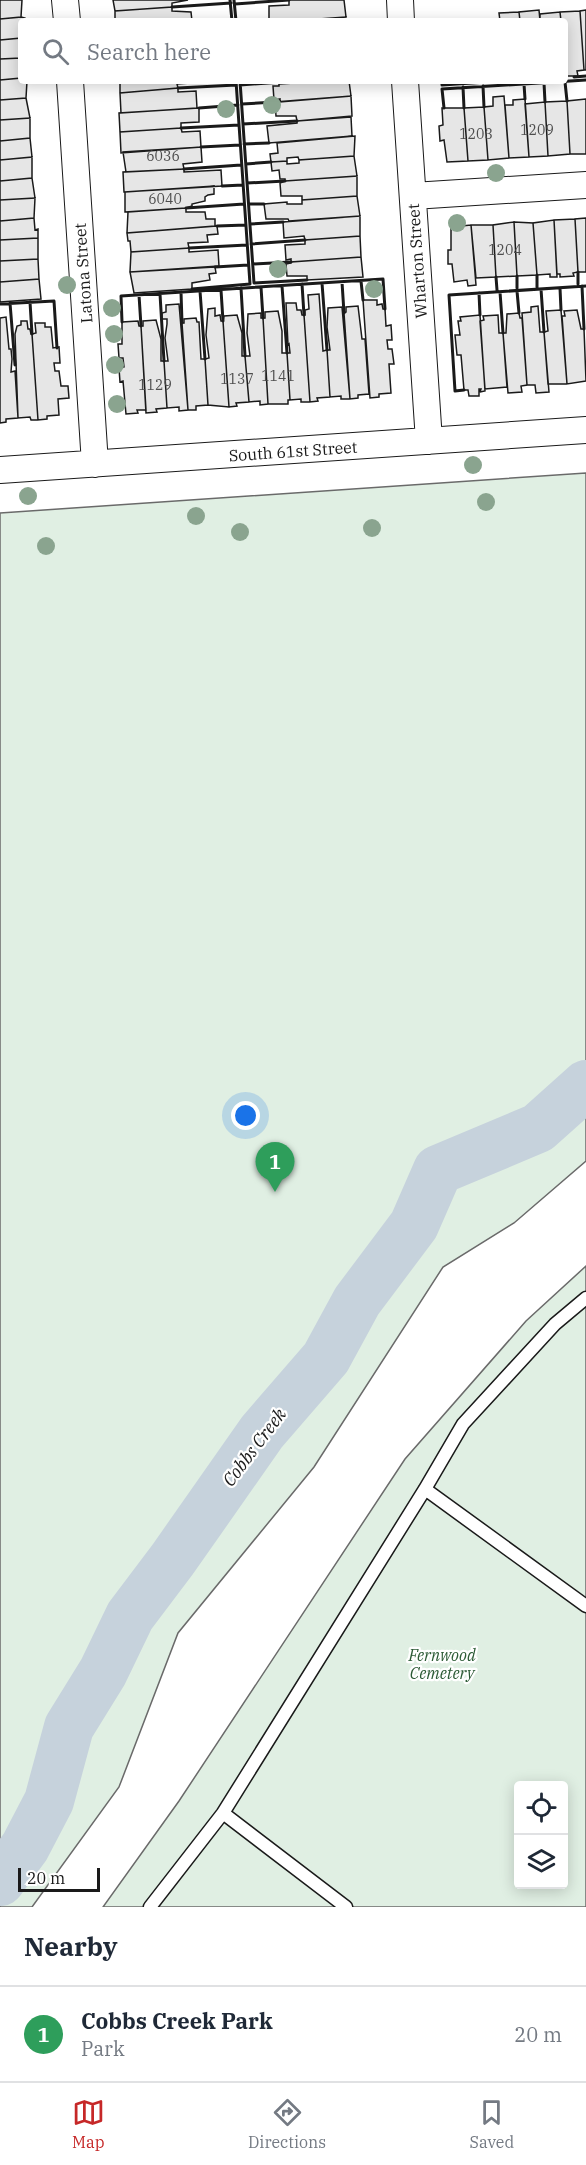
<!DOCTYPE html>
<style>
:root{--surface:#fff;--page:#f2f2f3;--text:#1f2937;--muted:#747a83;--line:#e0e1e3;--accent:#c62828}
body{margin:0;font-family:"IBM Plex Serif",serif;background:var(--page);color:var(--text)}
.controls{position:absolute;right:18px;bottom:18px;display:grid;overflow:hidden;border-radius:6px;box-shadow:0 3px 15px #0003}
.controls button{width:54px;height:54px;display:grid;place-items:center;padding:0;border:0;border-bottom:2px solid var(--line);background:var(--surface);color:var(--text);font:30px sans-serif}
.scale{position:absolute;left:18px;bottom:15px;width:82px;box-sizing:border-box;padding-left:6px;border:3px solid #1a1a1a;border-top:0;font-size:16px;line-height:21px;white-space:nowrap;color:#1a1a1a;-webkit-text-stroke:4px #fff;paint-order:stroke}
.you{position:absolute;left:246px;top:1116px;width:21px;height:21px;margin:-15px;border:4px solid #fff;border-radius:50%;background:#1a73e8;box-shadow:0 0 0 9px #1a73e833}
.badge{display:grid;place-items:center;width:39px;height:39px;border-radius:50%;background:var(--accent);color:#fff;font-size:20px;font-weight:700}
.pin{position:absolute;translate:-50% -50px;filter:drop-shadow(0 2px 3px #0008)}
.pin::after{content:'';position:absolute;top:32px;width:21px;height:18px;background:inherit;clip-path:polygon(0 0,100% 0,50% 100%)}
.list{margin:0;padding:0;list-style:none}
h2{display:flex;justify-content:space-between;align-items:center;height:78px;margin:0;padding:0 24px;font-size:26px}
h2 small{font-size:20px;font-weight:400;color:var(--muted)}
.list li{display:grid;grid-template-columns:39px 1fr auto;gap:18px;align-items:center;box-sizing:border-box;height:96px;padding:0 24px;border-top:2px solid var(--line)}
.list b{display:block;font-size:22px;white-space:nowrap}
.list p{margin:0;font-size:20px;white-space:nowrap;color:var(--muted)}
.list em{font-size:20px;font-style:normal;color:var(--muted)}
.icon{flex:none;width:33px;height:33px;fill:none;stroke:currentColor;stroke-width:2;stroke-linecap:round;stroke-linejoin:round}
.map{position:relative;flex:none;width:586px;height:1907px;overflow:hidden}
.search{position:absolute;background:var(--surface);box-shadow:0 3px 15px #0003;left:18px;right:18px;top:18px;height:66px;display:flex;align-items:center;gap:15px;box-sizing:border-box;padding:0 21px;border-radius:6px;color:var(--muted);font-size:22px}
.sheet{height:174px;background:var(--surface)}
nav{display:flex;justify-content:space-around;align-items:center;box-sizing:border-box;height:84px;border-top:2px solid var(--line);background:var(--surface);font-size:16px;color:var(--muted)}
nav a{display:grid;justify-items:center;gap:3px}
nav .on{color:var(--accent)}
.map>svg:first-child{display:block}
</style>
<div class="map">
<svg width="586" height="1907" viewBox="0 0 586 1907">
<rect width="100%" height="100%" fill="#fff"/>
<path fill="#e0efe3" stroke="#6a6a6a" stroke-width="1.5" fill-rule="evenodd" d="M586 473V1161L514 1223 443 1267 314 1467 178 1633 119 1787 32 1907H0V513Z
M586 1266V1907H103L179 1801 405 1459 526 1321ZM518 1786H564V1884H518Z"/>
<g fill="none" stroke-linecap="round" stroke-linejoin="round">
<path stroke="#c6d2dc" stroke-width="50" d="M0 1881 25 1847 49 1801 69 1727 103 1672 130 1616 173 1559 262 1432 326 1358 357 1301 414 1225 438 1170 538 1128 586 1085"/>
</g>
<path fill="#e6e6e6" stroke="#1a1a1a" stroke-width="1.5" d="M0 0H22L21 17 0 19Z
M113 0H188L172 3V7L115 11Z
M289 0H344L346 17 291 21 269 20V6L289 5Z
M172 7V11L191 12 192 21H115V11Z
M539 10 540 21H520L519 12Z
M586 10V70H584L580 11Z
M580 11 584 70 577 71 578 76H565V21H561L560 12Z
M519 12 520 21H500L499 13Z
M560 12 561 21H540V14Z
M21 17 25 18V21H21V38L0 40V19Z
M346 17V21H291Z
M21 38V58L0 59V40Z
M21 58V78L0 80V59Z
M21 78V81H27L26 98 0 100V80Z
M120 81H218L177 84 178 88 120 93Z
M349 81 351 96 280 102V99L274 100 273 86H279V84L294 83V81Z
M178 88V92L196 91 197 108 121 113 120 93Z
M351 96 352 116 297 121 296 116H276L275 102Z
M504 96 509 158 488 160 484 107 493 106V97Z
M26 98 30 118 0 120V100Z
M525 99 529 157 509 158 505 105H513V100Z
M586 99V154H570L567 101Z
M567 101 570 154 548 156 545 102Z
M545 102 548 156 529 157 525 104Z
M484 107 488 160 468 161 464 108Z
M199 108V122L181 123V128L120 132 119 113Z
M442 108H464L468 161 447 162 444 140 440 141 439 126 443 125Z
M351 117 352 136 269 143 267 126 297 123V121Z
M30 118V138L0 141V120Z
M181 128 182 132 200 131 201 147 121 153 120 132Z
M355 136 354 156 299 160 298 157 287 158V161L271 162 270 154 278 153 277 143Z
M30 138 32 157 0 160V141Z
M201 147 202 162 183 164 184 169 126 172 123 152Z
M354 156 357 176 285 181V179H280L279 170 272 171 271 162 287 161V164L299 163V160Z
M32 157V178L0 181V160Z
M184 169V172L221 170 222 186 124 192 123 172Z
M357 176V196L302 200V196H281L280 183 285 181Z
M32 178 35 198 0 200V181Z
M214 186V194L208 195 205 197V201L192 204V206L186 208 125 212V192Z
M357 196 360 216 289 221 288 219H266L264 204 287 202V204H302V200Z
M35 198 34 218 0 221V200Z
M186 208V212H205L206 219H215V226L127 233 128 212Z
M360 216V236L305 240 304 236 284 238 283 222Z
M34 218 35 230 38 229V238L0 240V221Z
M586 218V272H578L575 219Z
M575 219 578 272 573 273 574 276 560 277V274H557L554 220Z
M554 220 557 277H550V274L537 275 533 223Z
M514 222 517 276 496 277 493 225Z
M514 222 533 223 537 275 517 276Z
M471 225 476 285 468 286 467 280 454 282 452 264H448V250H451V227Z
M471 225H493L496 277 476 278Z
M217 226 218 234 207 235 208 242 188 243 189 248 131 252 130 241H128L127 233Z
M360 236 361 257 291 262V259L286 260 285 245 305 244V240Z
M38 238V259L0 261V240Z
M189 248V252L218 250 219 266 130 272 131 252Z
M361 257 363 277 307 280V276H287L286 264 291 263V262Z
M38 259 39 279 0 282V261Z
M215 267 216 273 209 274 210 280 192 283V289L134 293 130 272Z
M39 279 41 299 0 302V282Z
M319 294 323 351 327 350 330 397 317 398 318 401 310 402 304 315H305V310L309 309 308 295Z
M363 300H377V305L382 304 383 309H385L386 326 391 325 392 340H387L388 349H392L394 364H389L391 393 379 394V397L370 398Z
M286 303H296L297 310H301L302 315H304L310 402H301V399L290 400 287 353H290L289 344 288 345Z
M179 304 188 410 179 411V407L167 408 164 361H168L165 338 167 324V319H162V313L166 312V305Z
M358 306 362 339H365L369 394 358 395V398L350 399 344 313 346 312V307Z
M538 306 540 332H544L549 392 536 393 535 385H527L522 313 531 312V307Z
M342 307 350 399H341V396L330 397 327 350H330L327 327 328 308Z
M215 308V316L220 315 221 321H223L229 407 208 405 205 359 209 358 206 335 208 309Z
M561 310 567 384H548L544 332 548 331 546 311Z
M577 310 581 329H584L586 381 567 384 562 316H565L564 311Z
M278 311 282 331V353H287L290 400H288V404H268L263 318H265V312Z
M261 313V318H263L268 404 260 405V401L249 402 245 356H250L247 333 248 314Z
M519 313 520 318H522L527 385 521 386 522 392 508 393 503 333H506L507 314Z
M237 315 242 333V356H245L249 402 236 403 237 406 229 407 223 321 224 316Z
M480 315 485 391 480 392 481 389H479V396H469L468 390H464L461 355H457L455 335H460L458 321H461L460 317Z
M498 315 499 333H503L507 387 485 389 480 321 484 320 483 316Z
M6 317 9 349H11L12 359 11 372 15 371 18 418 6 419V422L0 423V318Z
M196 318 197 322H199L201 359H205L208 405 196 406V410H188L182 323H184V319Z
M156 320 161 339V361H164L167 408 156 409 157 412 146 413 141 326H143V321Z
M21 321H27L28 329H30L31 334H32L38 420H31L30 417 18 418 15 334 17 326 21 325Z
M138 321 139 326H141L146 410H137L138 413 126 414 123 381 120 382 119 368 124 367 123 358H119L118 344H122V322Z
M35 323H45V327H51L53 348 59 347 60 363H54L55 371H59L61 386H68L69 398 58 399 59 415 47 416V419L38 420 32 334 36 333Z"/>
<g fill="none" stroke-linecap="round" stroke-linejoin="round">
<g stroke="#1a1a1a" stroke-width="15">
<path id="lane" d="M425 1489 586 1606
M223 1813 346 1907
M150 1907 223 1813 425 1489 463 1424 555 1324 586 1298"/>
</g>
<g stroke="#1a1a1a" stroke-width="28">
<path id="street" d="M65 0 67 21
M400 0 401 21
M70 81 95 464
M405 81 429 441
M413 196 586 185
M0 470 586 430"/>
</g>
<use href="#lane" stroke="#fff" stroke-width="12"/>
<use href="#street" stroke="#fff" stroke-width="26"/>
<path stroke="#1a1a1a" stroke-width="3" d="M230 0 232 21
M234 0 236 21
M235 4 289 0
M172 7 231 3
M574 77 586 76
M240 81 254 283 307 280
M442 81V85L502 81
M565 82 567 101
M544 83 545 102
M524 84 525 99
M240 85 282 82
M483 86 484 107
M463 87 464 108
M178 88 236 85
M242 104 275 102
M199 108 238 105
M444 108 442 89 586 80
M243 124 297 121
M181 128 239 125
M244 144 269 143
M201 147 240 145
M246 164 271 162
M184 169 241 165
M247 183 285 181
M222 186 243 185
M249 204H264
M186 208 244 204
M250 224 283 222
M217 226 246 225
M251 244 305 240
M189 248 247 245
M253 264 291 262
M215 267 248 265
M578 272V284
M537 275V287
M517 276V288
M496 277 497 290
M361 281 363 300
M342 282 344 313
M322 283 327 350
M302 284 304 315
M282 286 287 353
M582 286 584 329
M261 287 263 318
M241 288 245 356
M560 288 561 310
M192 289 250 284 236 81
M541 289 544 332
M221 290 223 321
M200 291 205 359
M517 291 519 313
M181 292 182 323
M500 292 503 333
M479 293 480 315
M160 294 164 361
M139 295 141 326
M30 302 32 334
M10 303 15 365
M0 304 54 301 57 348
M122 322 121 296 383 279 385 309
M464 390 455 391 449 295 586 286"/>
</g>
<g fill="#8aa48f">
<circle cx="272" cy="105" r="9"/>
<circle cx="226" cy="109" r="9"/>
<circle cx="496" cy="173" r="9"/>
<circle cx="457" cy="223" r="9"/>
<circle cx="278" cy="269" r="9"/>
<circle cx="67" cy="285" r="9"/>
<circle cx="374" cy="289" r="9"/>
<circle cx="112" cy="308" r="9"/>
<circle cx="114" cy="334" r="9"/>
<circle cx="115" cy="365" r="9"/>
<circle cx="117" cy="404" r="9"/>
<circle cx="473" cy="465" r="9"/>
<circle cx="28" cy="496" r="9"/>
<circle cx="486" cy="502" r="9"/>
<circle cx="196" cy="516" r="9"/>
<circle cx="372" cy="528" r="9"/>
<circle cx="240" cy="532" r="9"/>
<circle cx="46" cy="546" r="9"/>
</g>
<g text-anchor="middle" dominant-baseline="central" stroke-width="4.5" stroke-linejoin="round" paint-order="stroke">
<g font-size="14" fill="#4d4d4d">
<text x="537" y="130">1209</text>
<text x="476" y="134">1203</text>
<text x="163" y="156">6036</text>
<text x="165" y="199">6040</text>
<text x="505" y="250">1204</text>
<text x="278" y="376">1141</text>
<text x="237" y="379">1137</text>
<text x="155" y="385">1129</text>
</g>
<g font-size="16" fill="#1a1a1a" stroke="#fff">
<text transform="translate(417 261) rotate(-94)">Wharton Street</text>
<text transform="translate(83 273) rotate(-94)">Latona Street</text>
<text transform="translate(293 451) rotate(-4)">South 61st Street</text>
</g>
<g font-size="16" font-style="italic" fill="#2b5a34" stroke="#fff">
<text x="442" y="1655">Fernwood<tspan x="442" dy="18">Cemetery</tspan></text>
</g>
<g font-size="18" font-style="italic" fill="#1a1a1a" stroke="#fff">
<text transform="translate(254 1447) rotate(-53)">Cobbs Creek</text>
</g>
</g>
</svg>
<div class="controls">
<button><svg class="icon" aria-label="locate" viewBox="0 0 24 24"><circle cx="12" cy="12" r="6"/><path d="M12 2v4M12 18v4M2 12h4M18 12h4"/></svg></button>
<button><svg class="icon" aria-label="layers" viewBox="0 0 24 24"><path d="M12 4l9 5-9 5-9-5zM3 14l9 5 9-5"/></svg></button>
</div>
<div class="scale">20 m</div>
<div class="you"></div>
<div class="pin badge" style="left:275px;top:1192px;background:#2e9e5b">1</div>
<div class="search"><svg class="icon" aria-label="search" viewBox="0 0 24 24"><circle cx="10" cy="10" r="6"/><path d="M15 15l6 6"/></svg>Search here</div>
</div>
<section class="sheet">
<h2>Nearby<small></small></h2>
<ul class="list">
<li><span class="badge" style="background:#2e9e5b">1</span><div><b>Cobbs Creek Park</b><p>Park</p></div><em>20 m</em></li>
</ul>
</section>
<nav>
<a class="on"><svg class="icon" aria-label="map" viewBox="0 0 24 24"><path d="M3 6l6-2 6 2 6-2v14l-6 2-6-2-6 2zM9 4v14M15 6v14"/></svg>Map</a>
<a><svg class="icon" aria-label="directions" viewBox="0 0 24 24"><path d="M12 3l9 9-9 9-9-9zM9 14v-3h6M13 9l2 2-2 2"/></svg>Directions</a>
<a><svg class="icon" aria-label="saved" viewBox="0 0 24 24"><path d="M7 4h10v16l-5-4-5 4z"/></svg>Saved</a>
</nav>
